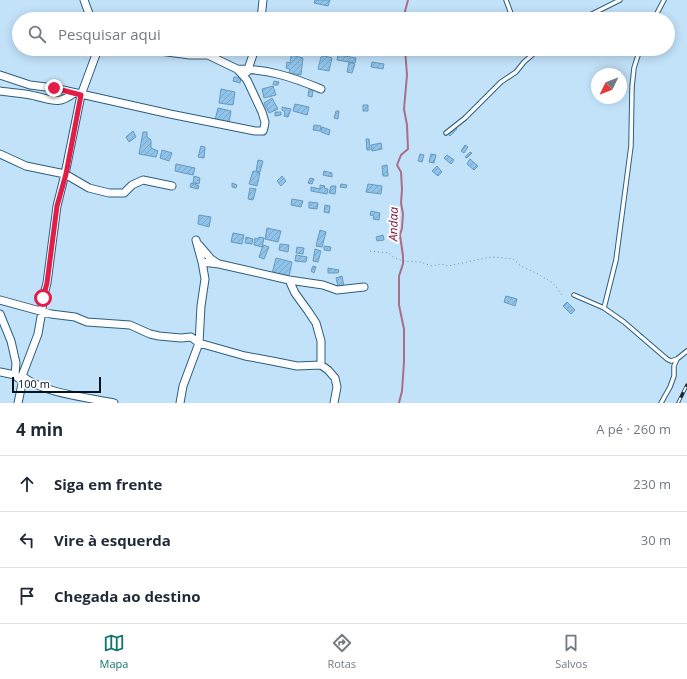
<!DOCTYPE html>
<html lang="pt">
<meta charset="utf-8">
<style>
:root{--surface:#fff;--page:#f6f6f7;--text:#1f2937;--muted:#747a83;--line:#e0e1e3;--accent:#0f766e}
body{margin:0;font-family:"Open Sans",sans-serif;background:var(--page);color:var(--text)}
.compass{position:absolute;left:591px;top:68px;width:36px;height:36px;border-radius:50%;background:var(--surface);box-shadow:0 2px 10px #0003;rotate:227deg}
.scale{position:absolute;left:12px;bottom:10px;width:89px;box-sizing:border-box;padding-left:4px;border:2px solid #011321;border-top:0;font-size:11px;line-height:14px;white-space:nowrap;color:#011321;-webkit-text-stroke:3px #fefefe;paint-order:stroke}
.stop{position:absolute;width:12px;height:12px;margin:-9px;border:3px solid #e11d48;border-radius:50%;background:#fff}
.stop.end{background:#e11d48;border-color:#fff;box-shadow:0 1px 4px #0008}
.list{margin:0;padding:0;list-style:none}
h2{display:flex;justify-content:space-between;align-items:center;height:52px;margin:0;padding:0 16px;font-size:17px}
h2 small{font-size:13px;font-weight:400;color:var(--muted)}
.list li{display:grid;grid-template-columns:26px 1fr auto;gap:12px;align-items:center;box-sizing:border-box;height:56px;padding:0 16px;border-top:1px solid var(--line)}
.list b{display:block;font-size:15px;white-space:nowrap}
.list em{font-size:13px;font-style:normal;color:var(--muted)}
.icon{flex:none;width:22px;height:22px;fill:none;stroke:currentColor;stroke-width:2;stroke-linecap:round;stroke-linejoin:round}
.map{position:relative;flex:none;width:687px;height:403px;overflow:hidden}
.search{position:absolute;background:var(--surface);box-shadow:0 2px 10px #0003;left:12px;right:12px;top:12px;height:44px;display:flex;align-items:center;gap:10px;box-sizing:border-box;padding:0 14px;border-radius:22px;color:var(--muted);font-size:15px}
.sheet{height:220px;background:var(--surface)}
nav{display:flex;justify-content:space-around;align-items:center;box-sizing:border-box;height:56px;border-top:1px solid var(--line);background:var(--surface);font-size:11px;color:var(--muted)}
nav a{display:grid;justify-items:center;gap:2px}
nav .on{color:var(--accent)}
.map>svg:first-child{display:block}
</style>
<div class="map">
<svg width="687" height="403" viewBox="0 0 687 403">
<defs>
<pattern id="building-hatch" width="6" height="6" patternUnits="userSpaceOnUse"><rect width="6" height="6" fill="#8fc3ea"/><path d="M-1 1l2-2M0 6l6-6M5 7l2-2" fill="none" stroke="#7aa7c8"/></pattern>
</defs>
<rect width="100%" height="100%" fill="#c2e2f9"/>
<g fill="none" stroke-linecap="round" stroke-linejoin="round">
<path stroke="#aa6e86" stroke-width="2" d="M403 19 408 0
M399 403 402 391 404 362V329L399 305V276L403 264V256L400 235 402 228 403 214 401 203 402 189 401 172 397 165 401 155 408 149 407 125 404 109 407 75 405 49"/>
</g>
<path fill="url(#building-hatch)" stroke="#6699be" d="M315 0H330L328 6 314 3Z
M291 55 303 58 301 75 289 73 290 69 286 68 287 62 290 63Z
M338 55 356 58 355 63 337 60Z
M325 56 332 58 329 71 318 69 321 57Z
M349 62 355 64 352 73 347 72Z
M372 62 384 64 383 69 371 67Z
M234 77 241 78 240 83 233 81Z
M274 81 279 82 278 85H273Z
M273 86 276 95 264 98 262 89Z
M221 89 235 92 233 105 219 103Z
M309 89H313L312 97 308 96Z
M272 98 278 109 269 113 264 103Z
M295 104 309 107 307 115 293 111Z
M363 105H368V111H363Z
M282 107 291 109 288 117 284 116 285 112 282 110Z
M218 108 231 111 229 123 215 120Z
M336 111H339L338 119 334 118Z
M275 112H281V115L275 116Z
M314 125 321 126 320 131 313 130Z
M454 126 457 129 450 136 447 133Z
M322 127 330 130 329 135 321 132Z
M133 131 136 137 129 142 126 137Z
M143 132H147V137L151 140V148L158 151 156 157 139 154Z
M366 139H369L370 150H367Z
M381 143 382 149 372 151 371 145Z
M465 145 468 147 464 153 461 151Z
M201 146 205 147 204 158 198 157Z
M162 150 172 153 169 161 160 158Z
M470 152 472 153 467 158 465 157Z
M420 154 424 155 422 162 418 161Z
M431 154 436 155 434 163 429 162Z
M447 155 454 160 451 164 444 158Z
M470 159 478 166 474 170 467 164Z
M258 160 263 161 260 172 256 171Z
M176 164 195 168 193 175 175 171Z
M387 165 388 176H383L382 166Z
M437 166 442 172 438 176 432 171Z
M253 171 260 173 257 186 249 184Z
M324 171 332 173V177L323 175Z
M194 176 200 178 199 184 193 183Z
M282 176 286 181 281 186 277 181Z
M310 178 314 179 312 184 308 183Z
M191 183 199 186 198 189 190 187Z
M232 183 237 185 236 188 232 187Z
M341 184 347 185 346 188 340 187Z
M368 184 382 186 381 194 366 192Z
M320 185 325 186 324 188 328 189 327 194 311 191V187L320 189Z
M331 186H336L335 194 329 193Z
M250 188 256 189 253 200 248 199Z
M292 199 303 201 301 207 291 205Z
M309 202 318 203 317 209 309 208Z
M325 205 330 206 329 213 324 212Z
M371 211 380 213 379 220 373 219 374 216 370 215Z
M199 215 211 217 209 227 198 224Z
M267 228 281 231 278 242 265 239Z
M320 230 326 232 322 247 316 246Z
M233 233 244 235 242 244 231 242Z
M383 235 384 240 377 241 376 237Z
M246 237 253 239 252 244 245 243Z
M259 237 264 238 262 247 254 245 255 238 258 239Z
M280 244 289 245 288 252 279 250Z
M263 245 269 247 264 259 259 257Z
M324 246 331 247 330 251 324 250Z
M297 247 304 248 303 254 296 253Z
M315 249 321 251 318 262 313 261Z
M296 255 307 257 306 262 295 261Z
M276 258 292 262 289 277 272 274Z
M313 266 316 267 314 273 311 271Z
M328 268 339 270 338 273H328Z
M342 276 344 287 338 286 336 278Z
M506 296 517 299 515 306 504 302Z
M567 302 575 310 571 314 563 306Z"/>
<g fill="none" stroke-linecap="round" stroke-linejoin="round">
<g stroke="#2c5e80" stroke-width="5.5">
<path id="lane" d="M506 0 513 19
M582 19 620 0
M654 19 664 0
M446 133 465 118 501 82 516 72 524 62 539 49
M574 295 604 308 624 322 667 359 671 361 677 359
M604 308 616 260 631 146 632 87 634 68 640 49
M661 403 670 387 674 376V366L677 359 687 351"/>
</g>
<g stroke="#2c5e80" stroke-width="9">
<path id="street" d="M84 0 91 19
M261 19 263 0
M237 69C268 69 292 77 321 89
M247 72 255 49
M0 75 30 85 54 88 170 114 255 131H263L264 128 265 122 262 112 247 80 237 69 208 55H190L144 49
M0 91C11 93 24 93 35 96 52 100 59 105 74 93
M0 154 26 166 65 174 89 188 109 193H124L132 185 143 180 172 186
M199 245 211 259 217 263
M202 262 219 264 289 280 323 285 337 290 364 287
M289 280 295 293 308 311 316 323 321 341V365
M0 300 51 314 75 317 87 322 130 325 150 334 159 336 181 338 191 337 199 343 245 356 272 361 297 366 321 365 328 370 335 378 337 387 334 403
M0 314 11 341 16 363 15 375 18 378 22 376
M0 372 15 375
M22 376C45 394 86 397 114 403
M18 403 22 384V376L38 334 42 311 43 298 47 283 57 206 65 174 81 95 98 49
M180 403 183 386 199 343 201 306 205 279 202 262 196 240"/>
</g>
<path stroke="#728c9f" stroke-width="1" stroke-dasharray="1 3" stroke-linecap="butt" d="M370 251 389 253 393 257 403 261 420 262 432 266 441 264 448 266 486 258 494 257 513 259 521 266 538 274 553 283 562 295"/>
<use href="#lane" stroke="#fff" stroke-width="3.5"/>
<use href="#street" stroke="#fff" stroke-width="7"/>
<g stroke="#172b3a" stroke-width="3.5">
<path id="rail" d="M678 403 687 385"/>
</g>
<use href="#rail" stroke="#fefefe" stroke-width="2" stroke-dasharray="6" stroke-linecap="butt"/>
</g>
<g fill="none" stroke-linecap="round" stroke-linejoin="round">
<path stroke="#e11d48" stroke-width="5" d="M43 298 47 283 57 206 66 174 81 95 54 88"/>
</g>
<g text-anchor="middle" dominant-baseline="central" stroke-width="4" stroke-linejoin="round" paint-order="stroke">
<g font-size="12" font-style="italic" fill="#801a45" stroke="#fefefe">
<text transform="translate(393 224) rotate(-89)">Andaa</text>
</g>
</g>
</svg>
<svg class="compass" viewBox="-18 -18 36 36"><path d="M0-13l5 13h-10z" fill="#e53935"/><path d="M0 13l5-13h-10z" fill="#747a83"/></svg>
<div class="scale">100 m</div>
<div class="stop" style="left:43px;top:298px"></div>
<div class="stop end" style="left:54px;top:88px"></div>
<div class="search"><svg class="icon" aria-label="search" viewBox="0 0 24 24"><circle cx="10" cy="10" r="6"/><path d="M15 15l6 6"/></svg>Pesquisar aqui</div>
</div>
<section class="sheet">
<h2>4 min<small>A pé · 260 m</small></h2>
<ul class="list">
<li><svg class="icon" aria-label="ahead" viewBox="0 0 24 24"><path d="M12 20V5M6 11l6-6 6 6"/></svg><div><b>Siga em frente</b></div><em>230 m</em></li>
<li><svg class="icon" aria-label="left" viewBox="0 0 24 24"><path d="M17 20v-9H6M10 6l-5 5 5 5"/></svg><div><b>Vire à esquerda</b></div><em>30 m</em></li>
<li><svg class="icon" aria-label="arrive" viewBox="0 0 24 24"><path d="M6 21V4h12l-3 4 3 4H6"/></svg><div><b>Chegada ao destino</b></div></li>
</ul>
</section>
<nav>
<a class="on"><svg class="icon" aria-label="map" viewBox="0 0 24 24"><path d="M3 6l6-2 6 2 6-2v14l-6 2-6-2-6 2zM9 4v14M15 6v14"/></svg>Mapa</a>
<a><svg class="icon" aria-label="directions" viewBox="0 0 24 24"><path d="M12 3l9 9-9 9-9-9zM9 14v-3h6M13 9l2 2-2 2"/></svg>Rotas</a>
<a><svg class="icon" aria-label="saved" viewBox="0 0 24 24"><path d="M7 4h10v16l-5-4-5 4z"/></svg>Salvos</a>
</nav>
